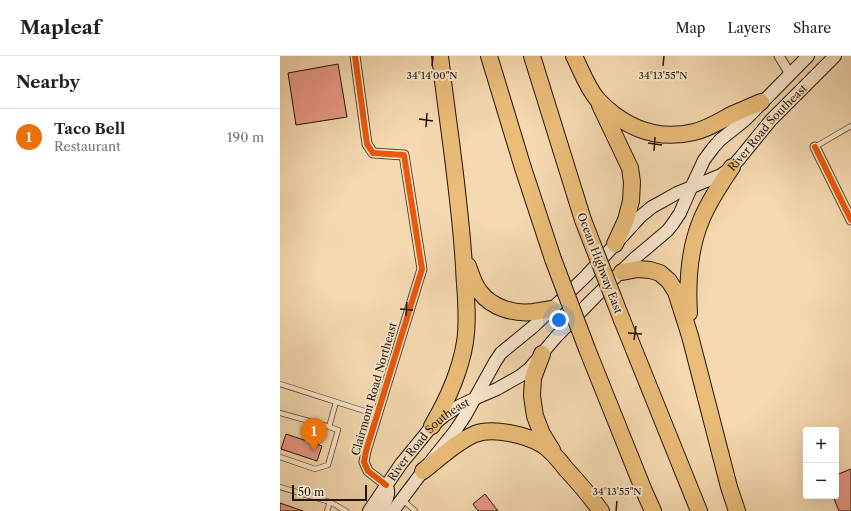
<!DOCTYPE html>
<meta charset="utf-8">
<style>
:root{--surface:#fff;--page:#f2f2f2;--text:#202124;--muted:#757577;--line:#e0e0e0;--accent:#8f2418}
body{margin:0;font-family:"Libre Caslon Text",serif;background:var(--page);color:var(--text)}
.controls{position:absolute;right:12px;bottom:12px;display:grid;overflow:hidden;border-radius:4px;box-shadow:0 4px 16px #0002}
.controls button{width:36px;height:36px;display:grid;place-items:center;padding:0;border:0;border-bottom:1px solid var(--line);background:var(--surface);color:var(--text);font:20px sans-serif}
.scale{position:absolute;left:12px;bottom:10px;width:75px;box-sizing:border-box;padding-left:4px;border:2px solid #221406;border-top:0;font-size:11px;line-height:14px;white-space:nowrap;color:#221406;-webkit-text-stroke:3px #f8e6cc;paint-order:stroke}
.you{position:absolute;left:279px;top:264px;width:14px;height:14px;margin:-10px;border:3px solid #fff;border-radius:50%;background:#1a73e8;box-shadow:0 0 0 6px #1a73e833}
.badge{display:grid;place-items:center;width:26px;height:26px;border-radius:50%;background:var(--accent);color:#fff;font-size:13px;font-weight:700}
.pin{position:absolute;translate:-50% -33px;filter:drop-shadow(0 1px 2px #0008)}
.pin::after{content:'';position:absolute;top:21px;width:14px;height:12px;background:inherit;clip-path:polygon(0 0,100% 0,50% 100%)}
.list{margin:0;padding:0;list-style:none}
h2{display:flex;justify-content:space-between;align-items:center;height:52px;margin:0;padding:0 16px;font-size:17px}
h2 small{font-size:13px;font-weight:400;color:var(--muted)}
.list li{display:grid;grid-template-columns:26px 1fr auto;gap:12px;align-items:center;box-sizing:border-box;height:56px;padding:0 16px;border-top:1px solid var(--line)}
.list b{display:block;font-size:15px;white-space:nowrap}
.list p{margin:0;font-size:13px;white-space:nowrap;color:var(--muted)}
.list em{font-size:13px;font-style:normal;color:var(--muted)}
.map{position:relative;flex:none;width:571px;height:455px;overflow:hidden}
header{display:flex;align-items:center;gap:24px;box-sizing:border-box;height:56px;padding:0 20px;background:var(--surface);border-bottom:1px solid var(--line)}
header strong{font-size:19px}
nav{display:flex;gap:22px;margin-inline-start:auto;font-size:14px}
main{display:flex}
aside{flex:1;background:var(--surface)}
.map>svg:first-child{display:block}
</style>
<header>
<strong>Mapleaf</strong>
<nav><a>Map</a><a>Layers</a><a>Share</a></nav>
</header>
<main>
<aside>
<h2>Nearby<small></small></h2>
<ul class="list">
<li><span class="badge" style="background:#e8710a">1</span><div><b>Taco Bell</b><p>Restaurant</p></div><em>190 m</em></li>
</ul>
</aside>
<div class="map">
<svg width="571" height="455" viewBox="0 0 571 455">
<rect width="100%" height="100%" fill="#f5d9b0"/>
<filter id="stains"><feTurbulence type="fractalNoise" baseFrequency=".005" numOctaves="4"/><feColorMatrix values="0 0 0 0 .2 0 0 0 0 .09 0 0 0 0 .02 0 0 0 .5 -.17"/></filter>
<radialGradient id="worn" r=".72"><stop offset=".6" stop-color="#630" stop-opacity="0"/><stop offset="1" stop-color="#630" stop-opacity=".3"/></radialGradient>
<path fill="#e99986" stroke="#221406" d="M58 8 67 61 16 69 8 17Z
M6 378 42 390 37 405 1 393Z
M571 413V455H559L553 440H556V419Z
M205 438 218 455H198L193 448Z
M0 447 23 455H0Z"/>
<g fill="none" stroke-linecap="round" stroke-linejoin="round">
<g stroke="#574530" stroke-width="6">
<path id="lane" d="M535 91 571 70
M0 328 97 359
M0 357 50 371
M0 401 35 413 48 409 58 374 49 371 56 346
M0 431 50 446 66 455
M123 444 135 455
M47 455 50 446"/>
</g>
<g stroke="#574530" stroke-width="11">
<path id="street" d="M75 0 87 88 93 97 124 99 142 213 86 395 84 406 88 415 106 429
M499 0 510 18
M535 91 571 164"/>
</g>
<g stroke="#221406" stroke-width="14">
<g id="secondary">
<path id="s1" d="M89 455 121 408 152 370 164 360 179 350 196 342 217 333 240 320 249 313 276 281 314 242 355 202 387 175 392 169 400 157 411 132 424 104 433 92 440 84 465 64 528 0"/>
<path d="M100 455C104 448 111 439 107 431"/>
<path id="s2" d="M113 455 143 415 175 375 185 360 215 306 221 297 254 270 306 220 361 160 372 151 383 145 397 137 441 119 452 111 460 102 491 64 555 0"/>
</g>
</g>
<g stroke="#221406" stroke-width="18">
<path id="highway" d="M209 0 243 112 273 203
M252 0 303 164
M294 0C301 14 307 31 317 43 320 46 323 49 326 52 351 74 381 84 414 76 428 73 440 65 453 58 462 54 472 50 481 46
M320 49 350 112 352 126 351 145 346 164 335 188
M188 210C191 219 194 229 200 236 212 252 234 258 253 256 260 255 266 254 272 253
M342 216 358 213 370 214 380 217 389 225 396 236 410 280 449 431 457 455
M409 257C407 225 409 192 422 162 430 144 441 127 452 111
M342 264 419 455
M307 293 364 435 373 455
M262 298 253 322 252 340 255 360 262 378 272 394
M152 370C168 343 180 317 185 286 189 261 185 236 184 211 180 140 168 70 160 0
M143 415C160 402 176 386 195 378 213 371 247 379 263 389 272 395 279 404 286 413 298 426 310 440 321 455"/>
</g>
<use href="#lane" stroke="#f8e6cc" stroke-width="4.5"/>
<use href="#street" stroke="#f8e6cc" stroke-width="9"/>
<use href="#secondary" stroke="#f8e6cc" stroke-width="12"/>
<use href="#highway" stroke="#eabc78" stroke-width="16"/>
<g stroke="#221406" stroke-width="18" stroke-linecap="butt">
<path id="highway-bridge" d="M303 164 342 264
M273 203 307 293"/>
</g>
<use href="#highway-bridge" stroke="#eabc78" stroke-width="16"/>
<g stroke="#f8e6cc" stroke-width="8">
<path id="cycleway" d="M75 0 87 88 93 97 124 99 142 213 86 395 84 406 88 415 106 429
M535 91 571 164"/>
</g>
<use href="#cycleway" stroke="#e8590c" stroke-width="6"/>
</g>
<path fill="none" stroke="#221406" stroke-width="1.5" d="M152 10 153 0M383 10 384 0M139 63 153 65M146 71 147 57M368 87 382 89M374 95 375 81M120 253 133 254M126 260 127 246M348 277 362 278M354 284 356 270M336 455 337 445"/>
<g text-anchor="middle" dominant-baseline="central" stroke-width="4" stroke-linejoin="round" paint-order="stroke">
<g font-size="11" fill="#221406" stroke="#f8e6cc">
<text stroke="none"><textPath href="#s2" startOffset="545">River Road Southeast</textPath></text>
<text transform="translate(320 207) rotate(69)">Ocean Highway East</text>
<text transform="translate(94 333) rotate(-74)">Clairmont Road Northeast</text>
<text stroke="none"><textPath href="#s1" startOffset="94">River Road Southeast</textPath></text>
</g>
</g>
<g font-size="10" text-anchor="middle" fill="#221406" stroke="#f8e6cc" stroke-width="4" stroke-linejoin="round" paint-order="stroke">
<text x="152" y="23">34°14'00"N</text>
<text x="383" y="23">34°13'55"N</text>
<text x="337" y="439">34°13'55"N</text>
</g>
<rect width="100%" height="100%" filter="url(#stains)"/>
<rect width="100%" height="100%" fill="url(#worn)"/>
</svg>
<div class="controls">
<button>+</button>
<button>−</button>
</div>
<div class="scale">50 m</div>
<div class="you"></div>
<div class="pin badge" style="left:34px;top:395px;background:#e8710a">1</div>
</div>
</main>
